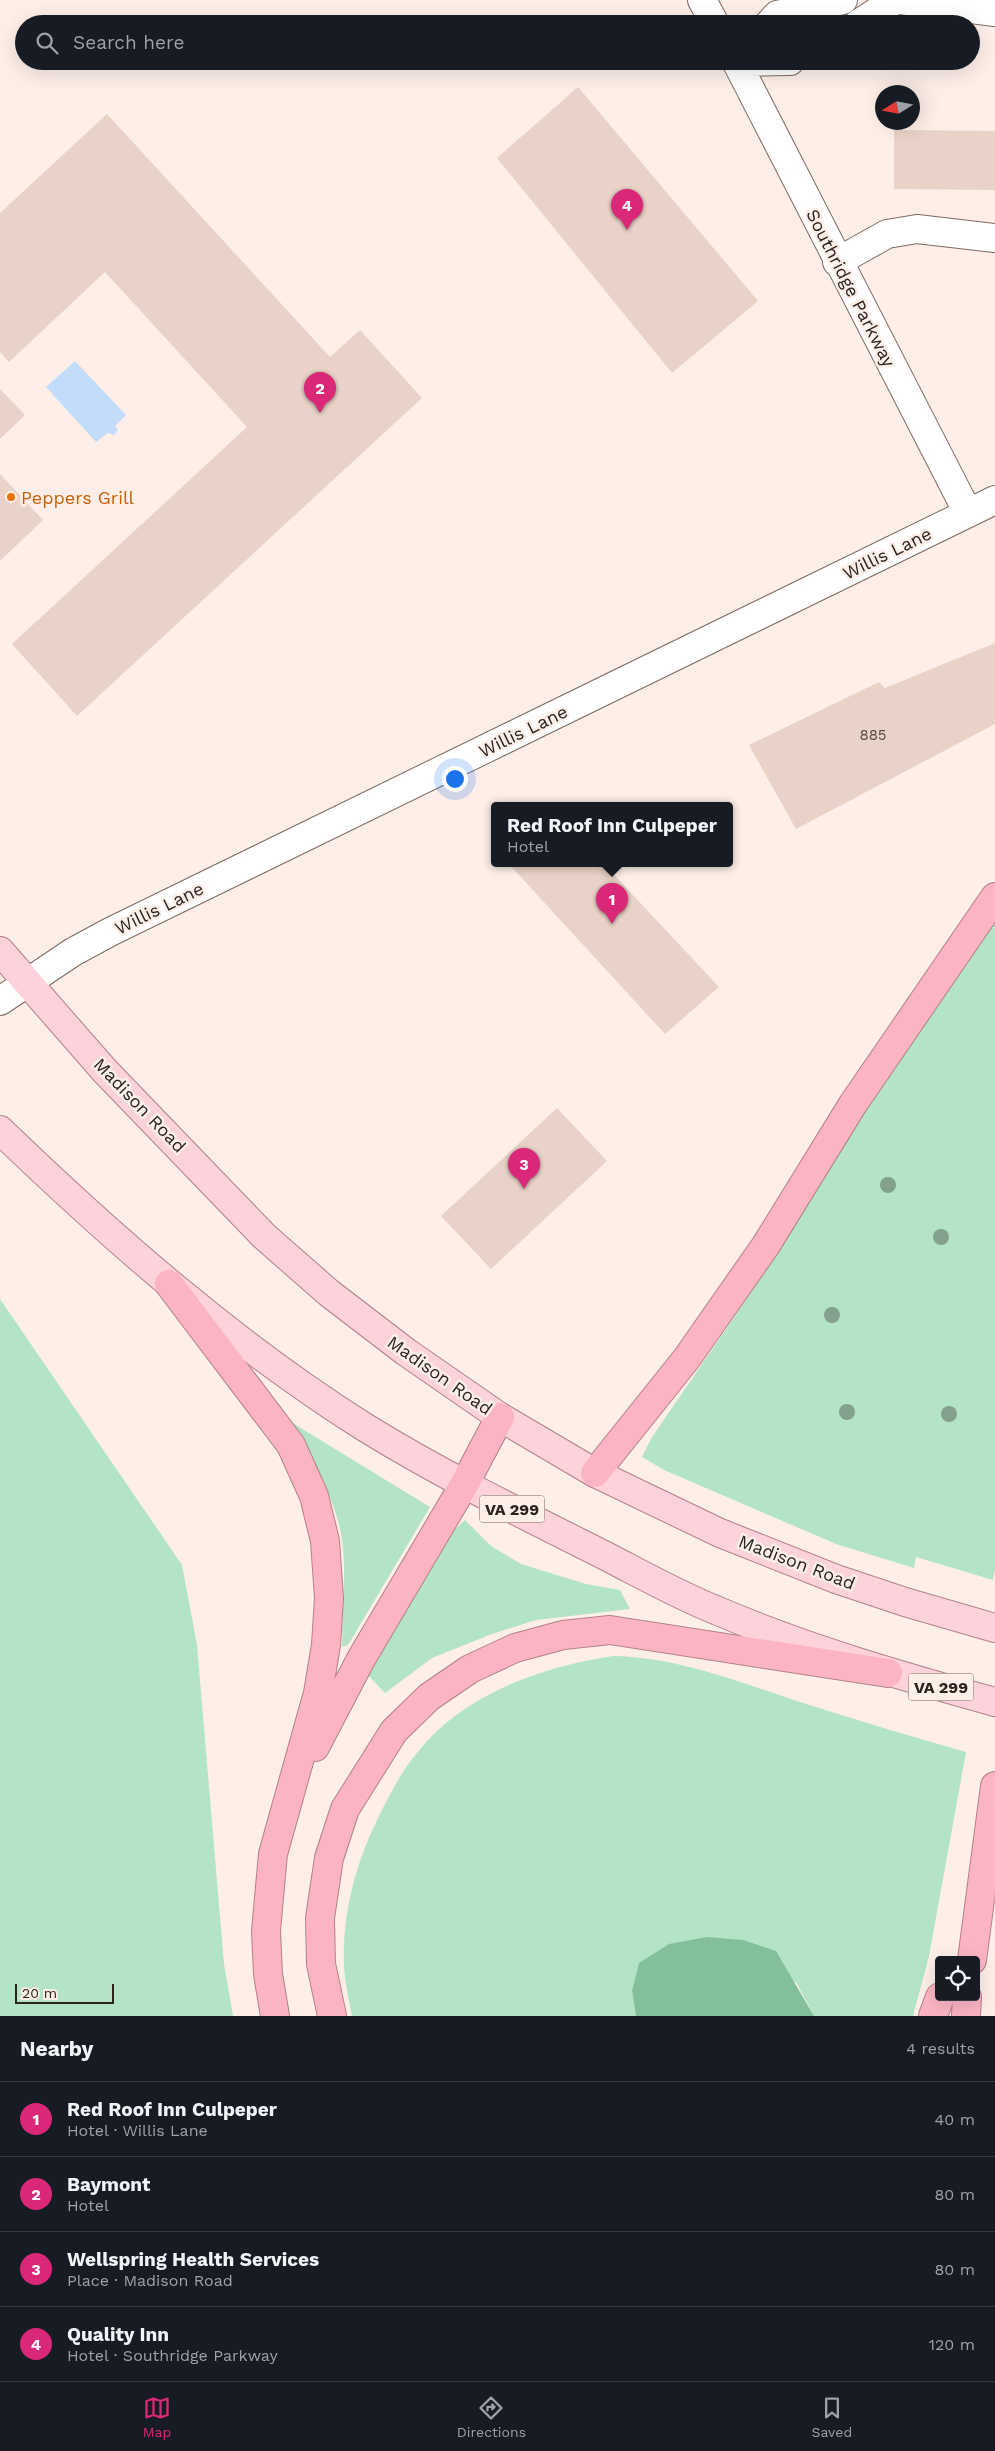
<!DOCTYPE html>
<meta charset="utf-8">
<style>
:root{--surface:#171b24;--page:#20242c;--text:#f1f3f6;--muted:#9ea1a6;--line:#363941;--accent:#db2777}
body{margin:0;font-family:"Work Sans",sans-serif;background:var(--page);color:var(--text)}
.controls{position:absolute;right:15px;bottom:15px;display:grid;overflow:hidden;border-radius:5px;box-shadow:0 5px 20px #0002}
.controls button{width:45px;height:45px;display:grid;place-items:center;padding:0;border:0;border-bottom:1px solid var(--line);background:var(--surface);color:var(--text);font:25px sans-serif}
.compass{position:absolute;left:875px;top:85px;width:45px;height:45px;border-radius:50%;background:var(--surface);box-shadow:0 5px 20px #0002;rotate:259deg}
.scale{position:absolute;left:15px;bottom:12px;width:99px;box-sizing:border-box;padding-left:5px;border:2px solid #2c231f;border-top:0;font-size:14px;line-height:18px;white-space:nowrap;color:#2c231f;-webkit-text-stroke:4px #fdeee8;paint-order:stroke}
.you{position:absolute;left:454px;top:778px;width:18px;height:18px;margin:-12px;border:4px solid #fff;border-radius:50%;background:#1a73e8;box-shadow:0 0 0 8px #1a73e833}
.badge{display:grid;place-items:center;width:32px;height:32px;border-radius:50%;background:var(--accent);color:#fff;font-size:16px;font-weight:700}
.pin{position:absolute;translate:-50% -41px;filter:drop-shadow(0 1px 2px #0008)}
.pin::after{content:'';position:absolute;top:26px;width:18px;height:15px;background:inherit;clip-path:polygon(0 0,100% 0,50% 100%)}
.popup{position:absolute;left:491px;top:802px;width:242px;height:65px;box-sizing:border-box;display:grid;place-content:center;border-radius:5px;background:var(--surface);filter:drop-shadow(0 1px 4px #0005);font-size:16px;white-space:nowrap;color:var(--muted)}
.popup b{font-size:19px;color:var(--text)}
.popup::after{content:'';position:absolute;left:50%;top:100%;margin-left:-10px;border:10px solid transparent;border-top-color:var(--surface)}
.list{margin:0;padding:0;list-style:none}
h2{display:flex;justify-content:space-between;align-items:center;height:65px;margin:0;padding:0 20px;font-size:21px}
h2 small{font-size:16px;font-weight:400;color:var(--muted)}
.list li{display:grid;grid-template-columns:32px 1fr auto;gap:15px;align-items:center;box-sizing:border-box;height:75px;padding:0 20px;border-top:1px solid var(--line)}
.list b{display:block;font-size:19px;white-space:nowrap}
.list p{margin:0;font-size:16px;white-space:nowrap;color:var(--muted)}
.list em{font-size:16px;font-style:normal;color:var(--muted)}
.icon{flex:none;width:28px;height:28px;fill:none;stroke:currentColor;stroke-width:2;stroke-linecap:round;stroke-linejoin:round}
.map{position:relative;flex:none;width:995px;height:2016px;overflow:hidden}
.search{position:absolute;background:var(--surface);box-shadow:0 5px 20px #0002;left:15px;right:15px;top:15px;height:55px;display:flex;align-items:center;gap:12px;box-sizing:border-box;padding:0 18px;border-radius:28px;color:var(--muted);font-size:19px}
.sheet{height:365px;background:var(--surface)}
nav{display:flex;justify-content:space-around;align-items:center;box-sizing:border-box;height:70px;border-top:1px solid var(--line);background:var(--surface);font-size:14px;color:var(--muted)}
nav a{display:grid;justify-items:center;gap:2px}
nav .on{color:var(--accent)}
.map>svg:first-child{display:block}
</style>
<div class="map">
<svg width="995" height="2016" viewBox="0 0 995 2016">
<rect width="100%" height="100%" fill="#fdeee8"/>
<path fill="#b3e4c5" d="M995 917V1571L993 1580 916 1557 914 1568 836 1544 664 1470 642 1457 652 1437 744 1303 861 1114Z
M0 1299 182 1565 197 1645 224 1964 233 2016H0Z
M281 1416 430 1507 348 1645 342 1647C342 1613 346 1580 343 1547 338 1497 309 1455 281 1416Z
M465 1520 491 1546 521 1564 586 1584 620 1590 630 1609 536 1620 492 1634 432 1658 385 1693 368 1675 445 1538Z
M613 1656C676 1657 737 1681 797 1701 853 1719 909 1736 966 1752L929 1956 913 2016H814L796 1982 632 1991 636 2016H352C349 2000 345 1983 344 1967 342 1915 355 1865 378 1818 389 1796 401 1772 417 1753 463 1694 541 1667 613 1656Z"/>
<path fill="#83bf9b" d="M707 1937 743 1940 776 1951 814 2016H636L632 1991 639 1963 669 1944Z"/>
<path fill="#c2dcf9" d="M75 361 126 415 115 426 118 430 114 435 108 433 96 442 46 387Z"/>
<path fill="#e9d2c7" d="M578 87 758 301 672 373 497 158Z
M107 114 330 357 360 330 422 398 77 716 12 644 247 427 105 272 9 362 0 352V213Z
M894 130 995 131V190L894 189Z
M0 389 25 415 0 439Z
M0 474 43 520 0 561Z
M995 643V724L796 829 749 745 879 682 885 688Z
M508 863H603L719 987 665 1034Z
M557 1108 607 1161 491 1269 441 1216Z"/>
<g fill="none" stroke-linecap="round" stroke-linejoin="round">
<g stroke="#7e6a60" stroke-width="30">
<path id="minor" d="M702 0 715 24
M900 0 995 12
M769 24 777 15 843 0
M858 24 895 0
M736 61 968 513
M736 62 790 61
M837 262 887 234 917 229 995 238
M0 1001 73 952 110 932 995 500"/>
</g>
<g stroke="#b3818a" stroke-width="30">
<path id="major" d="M0 951 105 1071 264 1236 329 1293 406 1352 500 1417 595 1473 720 1533 836 1579 905 1602 995 1628
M0 1130C113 1239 233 1344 366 1428 439 1473 516 1511 592 1549 634 1570 675 1594 718 1611 807 1649 901 1676 995 1702"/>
</g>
<g stroke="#b3818a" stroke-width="30">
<path id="highway" d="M169 1284 291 1445 314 1496 325 1541 329 1598 326 1645 318 1693 273 1854 266 1931 268 1974 275 2016
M595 1473 687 1358 766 1245 853 1104 995 897
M315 1747 361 1659 464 1485 500 1417
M972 1960 995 1786
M332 2016 321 1964 320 1918 329 1858 345 1809 394 1731 429 1697 470 1669 515 1648 563 1635 610 1630 888 1673
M933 2016 940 1997
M966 2016 967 1997"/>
</g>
<use href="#minor" stroke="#fff" stroke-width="28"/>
<use href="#major" stroke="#fdd2db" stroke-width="28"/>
<use href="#highway" stroke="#fcb4c3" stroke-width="28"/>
</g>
<g fill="#83a18c">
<circle cx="888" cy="1185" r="8"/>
<circle cx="941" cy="1237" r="8"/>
<circle cx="832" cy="1315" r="8"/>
<circle cx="847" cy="1412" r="8"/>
<circle cx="949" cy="1414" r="8"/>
</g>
<circle fill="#e8710a" stroke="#fdeee8" stroke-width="2" cx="11" cy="497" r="5"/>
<g text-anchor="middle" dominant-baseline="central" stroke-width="5" stroke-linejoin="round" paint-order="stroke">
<g font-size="15" fill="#5b4f49">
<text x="873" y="735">885</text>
</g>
<g fill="#fdeee8" stroke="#6b605b" stroke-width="1">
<rect x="479.5" y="1495.5" width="65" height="27" rx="4"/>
<rect x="908.5" y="1673.5" width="65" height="27" rx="4"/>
</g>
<g font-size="16" font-weight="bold" fill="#2c231f">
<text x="512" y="1509">VA 299</text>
<text x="941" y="1687">VA 299</text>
</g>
<g font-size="18" fill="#2c231f" stroke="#fdeee8">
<text transform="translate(851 288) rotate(63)">Southridge Parkway</text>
<text transform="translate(887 553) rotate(-26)">Willis Lane</text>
<text transform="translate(523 731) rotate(-26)">Willis Lane</text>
<text transform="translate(159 908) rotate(-26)">Willis Lane</text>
<text transform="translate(140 1105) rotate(46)">Madison Road</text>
<text transform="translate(440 1375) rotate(35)">Madison Road</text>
<text transform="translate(797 1562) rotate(21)">Madison Road</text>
</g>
<g font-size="18" fill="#c56008" stroke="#fdeee8" text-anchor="start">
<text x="21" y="497">Peppers Grill</text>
</g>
</g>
</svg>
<div class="controls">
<button><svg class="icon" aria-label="locate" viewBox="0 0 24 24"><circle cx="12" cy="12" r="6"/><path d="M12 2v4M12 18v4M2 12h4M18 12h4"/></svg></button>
</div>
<svg class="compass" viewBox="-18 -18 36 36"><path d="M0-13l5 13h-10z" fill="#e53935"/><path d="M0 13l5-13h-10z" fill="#9ea1a6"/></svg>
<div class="scale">20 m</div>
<div class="you"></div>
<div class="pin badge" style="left:612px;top:924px">1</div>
<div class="popup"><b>Red Roof Inn Culpeper</b>Hotel</div>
<div class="pin badge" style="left:320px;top:413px">2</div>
<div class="pin badge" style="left:524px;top:1189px">3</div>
<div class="pin badge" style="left:627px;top:230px">4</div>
<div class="search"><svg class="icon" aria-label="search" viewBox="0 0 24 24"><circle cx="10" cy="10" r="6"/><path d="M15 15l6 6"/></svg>Search here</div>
</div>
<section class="sheet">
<h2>Nearby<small>4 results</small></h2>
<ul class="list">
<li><span class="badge">1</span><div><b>Red Roof Inn Culpeper</b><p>Hotel · Willis Lane</p></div><em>40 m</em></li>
<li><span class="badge">2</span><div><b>Baymont</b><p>Hotel</p></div><em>80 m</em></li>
<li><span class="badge">3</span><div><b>Wellspring Health Services</b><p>Place · Madison Road</p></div><em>80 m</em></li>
<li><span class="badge">4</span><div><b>Quality Inn</b><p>Hotel · Southridge Parkway</p></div><em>120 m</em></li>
</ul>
</section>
<nav>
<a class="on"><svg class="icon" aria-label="map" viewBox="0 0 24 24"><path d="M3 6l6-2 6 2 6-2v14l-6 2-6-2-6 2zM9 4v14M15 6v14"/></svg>Map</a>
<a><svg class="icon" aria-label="directions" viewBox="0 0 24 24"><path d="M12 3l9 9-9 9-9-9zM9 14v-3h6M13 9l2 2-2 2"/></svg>Directions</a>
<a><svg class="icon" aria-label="saved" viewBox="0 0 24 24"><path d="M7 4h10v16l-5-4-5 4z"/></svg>Saved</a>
</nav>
